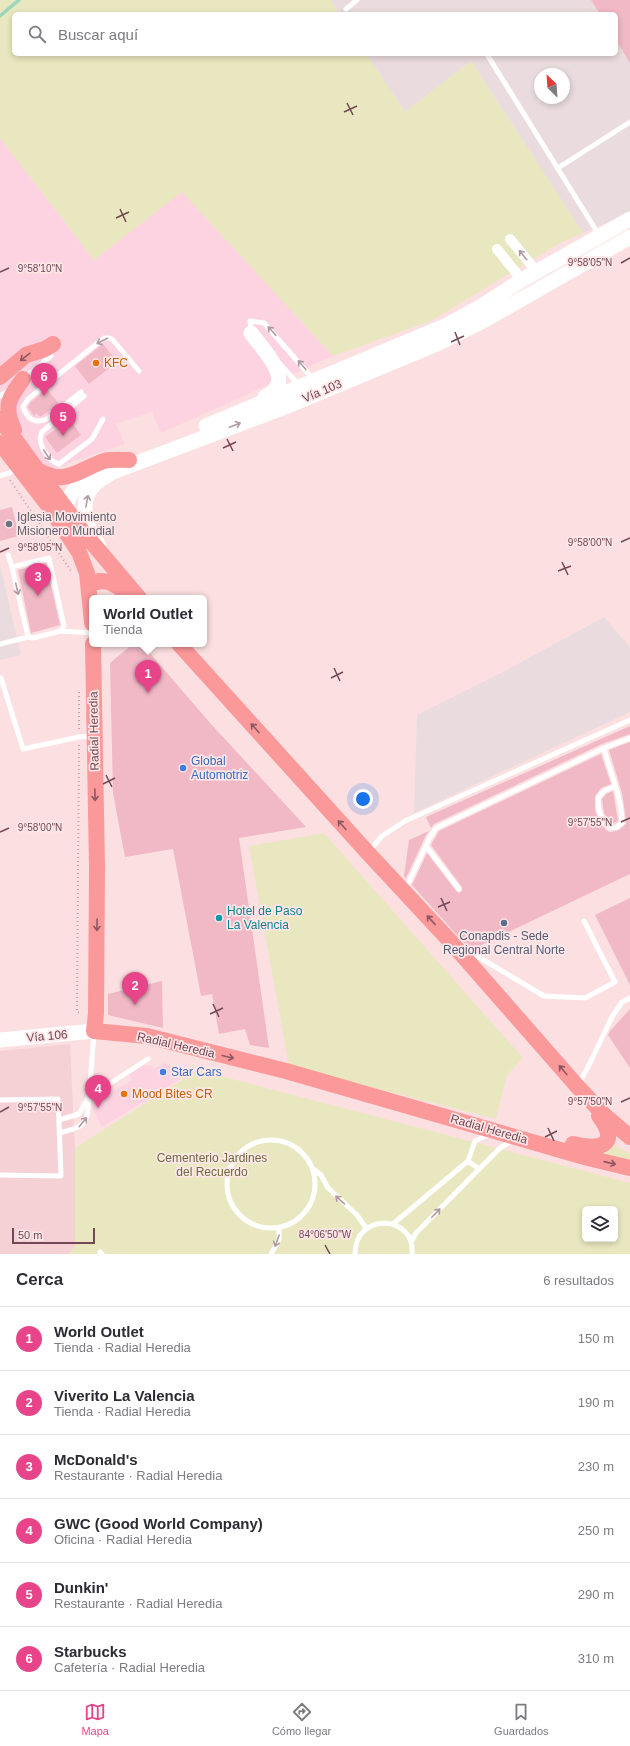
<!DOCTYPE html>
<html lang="es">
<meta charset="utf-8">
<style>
:root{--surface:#fff;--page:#f7f7f7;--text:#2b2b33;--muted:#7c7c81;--line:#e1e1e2;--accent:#e74489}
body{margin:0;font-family:Arial,sans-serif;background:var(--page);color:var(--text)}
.controls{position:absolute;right:12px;bottom:12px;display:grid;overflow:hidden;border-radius:6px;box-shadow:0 2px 6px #0003}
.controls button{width:36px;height:36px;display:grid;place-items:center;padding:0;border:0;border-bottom:1px solid var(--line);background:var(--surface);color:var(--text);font:20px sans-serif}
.compass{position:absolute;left:534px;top:68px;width:36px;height:36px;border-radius:50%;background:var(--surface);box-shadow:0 2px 6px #0003;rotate:335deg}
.scale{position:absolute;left:12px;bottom:10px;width:83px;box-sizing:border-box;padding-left:4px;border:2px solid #724854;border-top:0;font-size:11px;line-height:14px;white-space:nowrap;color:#724854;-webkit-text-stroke:3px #ffe6e7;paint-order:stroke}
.you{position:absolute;left:363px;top:799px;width:14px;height:14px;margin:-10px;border:3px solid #fff;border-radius:50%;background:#1a73e8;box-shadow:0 0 0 6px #1a73e833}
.badge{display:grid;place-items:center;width:26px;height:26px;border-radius:50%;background:var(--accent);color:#fff;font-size:13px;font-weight:700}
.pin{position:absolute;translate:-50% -33px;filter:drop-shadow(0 1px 2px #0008)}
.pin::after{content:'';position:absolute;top:21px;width:14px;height:12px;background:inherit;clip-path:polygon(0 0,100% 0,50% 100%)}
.popup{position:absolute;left:89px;top:595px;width:118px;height:52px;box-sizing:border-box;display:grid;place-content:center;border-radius:6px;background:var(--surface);filter:drop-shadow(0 1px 3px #0005);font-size:13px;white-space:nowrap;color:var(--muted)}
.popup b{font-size:15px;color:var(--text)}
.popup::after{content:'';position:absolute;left:50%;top:100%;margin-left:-8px;border:8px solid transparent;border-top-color:var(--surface)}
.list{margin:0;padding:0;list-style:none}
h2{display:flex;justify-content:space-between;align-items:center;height:52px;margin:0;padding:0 16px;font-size:17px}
h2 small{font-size:13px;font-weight:400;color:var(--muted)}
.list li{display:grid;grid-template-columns:26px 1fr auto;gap:12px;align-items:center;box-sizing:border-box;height:64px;padding:0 16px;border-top:1px solid var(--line)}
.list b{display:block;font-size:15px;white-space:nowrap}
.list p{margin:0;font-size:13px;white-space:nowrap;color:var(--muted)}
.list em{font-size:13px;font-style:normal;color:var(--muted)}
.icon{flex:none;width:22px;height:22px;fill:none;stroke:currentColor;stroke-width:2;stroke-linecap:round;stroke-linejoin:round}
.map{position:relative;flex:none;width:630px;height:1254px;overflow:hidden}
.search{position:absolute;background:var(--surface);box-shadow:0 2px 6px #0003;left:12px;right:12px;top:12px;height:44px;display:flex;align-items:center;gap:10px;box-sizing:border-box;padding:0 14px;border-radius:6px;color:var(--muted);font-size:15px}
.sheet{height:436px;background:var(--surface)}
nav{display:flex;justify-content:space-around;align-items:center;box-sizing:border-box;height:56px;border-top:1px solid var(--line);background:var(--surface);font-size:11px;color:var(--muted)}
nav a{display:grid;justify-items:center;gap:2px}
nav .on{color:var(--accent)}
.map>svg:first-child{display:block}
</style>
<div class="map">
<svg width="630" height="1254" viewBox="0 0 630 1254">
<rect width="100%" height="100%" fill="#fce0e1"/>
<path fill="#f5d1d5" d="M70 1044 75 1148V1246L69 1254H0V1051Z"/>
<path fill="#fdd3e2" d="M0 138 94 260 182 191 333 356 161 433 152 412 116 424 125 444 48 470 0 405Z
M164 1063 171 1065 179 1080 102 1127 90 1104 132 1080 129 1074 144 1065 152 1066 154 1069Z"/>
<path fill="#eadcde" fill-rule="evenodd" d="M330 0H630V213L583 233 471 61 405 112 366 54H616V14H340ZM540 74H564V98H540Z
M0 565 21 655 0 660Z
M604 617 630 647V712L414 813 417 715 503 672Z"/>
<path fill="#e9e7bf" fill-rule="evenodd" d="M0 0H330L340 14H14V54H366L405 112 471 61 583 233 560 243 431 321 333 356 182 192 94 260 0 138Z
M324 833 523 1058 507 1075 496 1119 289 1066 249 846Z
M198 1070 630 1183V1254H69L75 1246V1148ZM585 1209H615V1239H585Z
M608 1141 630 1154V1166L591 1158Z"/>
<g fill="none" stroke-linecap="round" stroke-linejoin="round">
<path stroke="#9bd7b9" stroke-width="3.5" d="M0 16 19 0"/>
</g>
<path fill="#f1b8c6" d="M591 0H630V63L616 40V14H600Z
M103 344 117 362 89 384 75 366Z
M47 389 59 404 40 417 37 413 34 416 28 407 31 402Z
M67 416 81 435 57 453 45 437 60 426 58 423Z
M12 507 19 536 0 541V510Z
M46 563 60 625 31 633 18 570Z
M133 644H142L211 724 306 827 239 838 269 1048 250 1045 245 1029 219 1034 212 994 201 996 173 849 125 857 113 793 110 663Z
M630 726V734L602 744 434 824 431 828 426 817Z
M630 742V874L473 949 467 946 412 885 427 853 456 891 459 893 462 891V887L431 845 439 831 601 754 611 784 601 788 595 796V811L600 823 607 831 611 832 619 830 626 824 625 813 622 793 609 750Z
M613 791 618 821 611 824 604 813 602 799 606 794Z
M429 831 426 835 406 878 404 876 409 840Z
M630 898V985L595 915Z
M162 981 163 1028 108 1015V994Z
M630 1009V1068L608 1035 610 1031Z"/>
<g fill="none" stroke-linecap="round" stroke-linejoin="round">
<path stroke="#d69baa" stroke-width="2" stroke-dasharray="1 3" stroke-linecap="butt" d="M10 480 71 571
M79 729V691
M79 745 77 1012 81 1013"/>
<path stroke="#fff" stroke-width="5" d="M346 9 357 0
M488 56 599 235
M558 168 630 122
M251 332 250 321 264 323 313 379
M279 363 299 385
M25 377 51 356
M81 392 47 419C35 424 28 420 23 407L28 399 104 338H110L113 340 139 371
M0 396 9 390
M84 396 42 432C36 443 48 461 59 464L92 439 103 419
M0 476 18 470
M8 555 12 567
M28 637 12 567 49 558 64 626 61 631
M0 644 28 637 33 638 61 631 92 633
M1 678 23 749 79 737 93 736
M604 748C610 773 622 797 622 823L617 827 610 828C600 819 598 810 598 798L604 791 615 786
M426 846 459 889
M370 850 382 836 405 821 630 720
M405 890 430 837 436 828 604 748 630 738
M467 950 544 996 585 998 615 982 584 921
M94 1032 89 1097 148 1059
M578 1085 587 1069 612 1017 622 1002 630 998
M0 1100 58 1099 61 1176 0 1175
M59 1120 79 1114 88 1098
M59 1133C86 1126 87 1125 89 1097
M227 1184a44 44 0 1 1 88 0a44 44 0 1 1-88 0Z
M468 1161 479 1169
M312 1168 321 1175 328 1188 357 1215 366 1228
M393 1224 468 1161 475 1141 490 1134
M411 1242 416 1233 500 1148 513 1140
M100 1252 102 1254
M271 1254 279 1240V1228
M355 1254C355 1211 416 1215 412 1254"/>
<path stroke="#fff" stroke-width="10" d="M510 239 537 272
M497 249 522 280"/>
<path stroke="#fff" stroke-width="15" d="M251 333C264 351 297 381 265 397
M206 426 445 326 480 307 522 280 630 219
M66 518C64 494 83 476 105 469
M98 544C86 528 78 501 94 485 99 480 106 476 113 472L285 407 439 343 485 320 630 237
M0 1040 94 1031"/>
<path stroke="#fb989a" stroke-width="16" d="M0 377 26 355 45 349 53 344
M0 419 83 532 139 598
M14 430C3 406 9 398 23 379
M0 443 48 505 79 552 87 573 92 623
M36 469C65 487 76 471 104 461 112 459 121 460 129 460
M89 585C104 576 116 584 127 594
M93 644 97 867 96 1013 94 1031 147 1036 286 1071 588 1158 630 1168
M179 644 368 853 450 941 577 1086 605 1116 630 1137
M573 1144C600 1151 621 1145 599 1116"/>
</g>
<defs><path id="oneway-shaft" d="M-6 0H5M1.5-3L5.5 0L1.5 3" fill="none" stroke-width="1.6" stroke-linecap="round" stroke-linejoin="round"/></defs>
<g stroke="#b19aa1">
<use href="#oneway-shaft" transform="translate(523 255) rotate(-129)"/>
<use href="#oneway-shaft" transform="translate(272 331) rotate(-132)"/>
<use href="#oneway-shaft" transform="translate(102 341) rotate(153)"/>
<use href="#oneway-shaft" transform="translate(302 365) rotate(-131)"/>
<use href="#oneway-shaft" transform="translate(235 425) rotate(-21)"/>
<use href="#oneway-shaft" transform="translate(47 455) rotate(56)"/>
<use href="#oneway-shaft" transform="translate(87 501) rotate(-79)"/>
<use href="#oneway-shaft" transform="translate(17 589) rotate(78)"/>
<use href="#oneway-shaft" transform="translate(83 1122) rotate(-51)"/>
<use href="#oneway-shaft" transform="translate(340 1200) rotate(-139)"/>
<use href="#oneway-shaft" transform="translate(436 1213) rotate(-46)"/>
<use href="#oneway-shaft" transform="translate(277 1241) rotate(110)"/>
</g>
<g stroke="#8d5862">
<use href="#oneway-shaft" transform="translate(25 357) rotate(142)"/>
<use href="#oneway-shaft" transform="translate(255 728) rotate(-132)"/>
<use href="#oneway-shaft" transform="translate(95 795) rotate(89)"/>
<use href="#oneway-shaft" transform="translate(342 825) rotate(-132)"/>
<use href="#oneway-shaft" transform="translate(431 920) rotate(-133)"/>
<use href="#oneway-shaft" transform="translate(97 925) rotate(91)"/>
<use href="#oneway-shaft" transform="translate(228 1057) rotate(14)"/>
<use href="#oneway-shaft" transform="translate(563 1070) rotate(-131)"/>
<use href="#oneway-shaft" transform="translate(610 1163) rotate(13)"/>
</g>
<path fill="none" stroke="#724854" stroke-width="1.5" d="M347 103 353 115M344 112 357 106M120 209 126 222M116 218 129 212M621 263 630 258M0 272 9 268M455 332 460 345M451 342 464 336M227 439 233 451M223 448 236 442M621 542 630 538M0 552 9 548M562 562 568 575M558 571 571 566M334 668 340 681M331 678 343 672M106 775 112 787M103 784 115 778M621 822 630 818M0 832 9 828M441 898 447 911M438 907 450 902M213 1004 219 1017M210 1014 223 1008M621 1102 630 1098M0 1112 9 1107M548 1128 554 1141M545 1137 557 1131M325 1245 330 1254"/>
<g fill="#e8710a" stroke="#ffe6e7" stroke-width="1.5">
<circle cx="96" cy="363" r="4"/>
<circle cx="124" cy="1094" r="4"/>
</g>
<circle fill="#6b7280" stroke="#ffe6e7" stroke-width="1.5" cx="9" cy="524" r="4"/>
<g fill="#3f7fe0" stroke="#ffe6e7" stroke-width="1.5">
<circle cx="183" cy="768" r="4"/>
<circle cx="163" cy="1072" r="4"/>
</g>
<circle fill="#0f9aa8" stroke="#ffe6e7" stroke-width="1.5" cx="219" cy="918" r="4"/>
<circle fill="#5c6f8a" stroke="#ffe6e7" stroke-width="1.5" cx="504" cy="923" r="4"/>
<g text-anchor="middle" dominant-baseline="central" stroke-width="3.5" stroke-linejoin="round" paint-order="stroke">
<g font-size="12" fill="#c56008" stroke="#ffe6e7" text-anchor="start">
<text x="104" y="363">KFC</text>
<text x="132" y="1094">Mood Bites CR</text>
</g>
<g font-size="12" fill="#724854" stroke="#ffe6e7">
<text transform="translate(322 391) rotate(-23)">Vía 103</text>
<text transform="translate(94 731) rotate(-91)">Radial Heredia</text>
<text transform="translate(47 1036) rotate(-5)">Vía 106</text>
<text transform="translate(176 1045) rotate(13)">Radial Heredia</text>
<text transform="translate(489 1129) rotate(16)">Radial Heredia</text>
</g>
<g font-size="12" fill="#5b616d" stroke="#ffe6e7" text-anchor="start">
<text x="17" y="517">Iglesia Movimiento<tspan x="17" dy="14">Misionero Mundial</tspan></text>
</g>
<g font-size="12" fill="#366cbe" stroke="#ffe6e7" text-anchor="start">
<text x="191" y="761">Global<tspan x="191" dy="14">Automotriz</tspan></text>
<text x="171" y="1072">Star Cars</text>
</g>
<g font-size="12" fill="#0d838f" stroke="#ffe6e7" text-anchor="start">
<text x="227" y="911">Hotel de Paso<tspan x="227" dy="14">La Valencia</tspan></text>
</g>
<g font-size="12" fill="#4e5e75" stroke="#ffe6e7">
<text x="504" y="936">Conapdis - Sede<tspan x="504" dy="14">Regional Central Norte</tspan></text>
</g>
<g font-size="12" fill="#6a6d3b" stroke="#ffe6e7">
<text x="212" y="1158">Cementerio Jardines<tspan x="212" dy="14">del Recuerdo</tspan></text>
</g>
</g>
<g font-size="10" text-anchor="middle" fill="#724854" stroke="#ffe6e7" stroke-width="3.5" stroke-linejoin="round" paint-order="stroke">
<text x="590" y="266">9°58'05"N</text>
<text x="40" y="272">9°58'10"N</text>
<text x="590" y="546">9°58'00"N</text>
<text x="40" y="551">9°58'05"N</text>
<text x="590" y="826">9°57'55"N</text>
<text x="40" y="831">9°58'00"N</text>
<text x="590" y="1105">9°57'50"N</text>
<text x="40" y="1111">9°57'55"N</text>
<text x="325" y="1238">84°06'50"W</text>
</g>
</svg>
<div class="controls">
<button><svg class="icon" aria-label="layers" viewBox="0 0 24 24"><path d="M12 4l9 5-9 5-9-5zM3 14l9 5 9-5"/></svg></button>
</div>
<svg class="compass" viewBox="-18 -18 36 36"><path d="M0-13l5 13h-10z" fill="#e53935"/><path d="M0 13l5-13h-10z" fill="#7c7c81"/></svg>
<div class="scale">50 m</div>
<div class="you"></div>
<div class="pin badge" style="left:148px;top:693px">1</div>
<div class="popup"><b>World Outlet</b>Tienda</div>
<div class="pin badge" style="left:135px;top:1005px">2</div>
<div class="pin badge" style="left:38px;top:596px">3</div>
<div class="pin badge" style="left:98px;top:1108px">4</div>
<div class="pin badge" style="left:63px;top:436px">5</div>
<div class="pin badge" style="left:44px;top:396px">6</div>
<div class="search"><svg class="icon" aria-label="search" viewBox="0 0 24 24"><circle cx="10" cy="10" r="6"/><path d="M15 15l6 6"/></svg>Buscar aquí</div>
</div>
<section class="sheet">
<h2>Cerca<small>6 resultados</small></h2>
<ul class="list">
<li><span class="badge">1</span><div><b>World Outlet</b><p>Tienda · Radial Heredia</p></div><em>150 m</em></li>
<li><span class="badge">2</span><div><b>Viverito La Valencia</b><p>Tienda · Radial Heredia</p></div><em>190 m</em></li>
<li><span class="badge">3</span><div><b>McDonald's</b><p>Restaurante · Radial Heredia</p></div><em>230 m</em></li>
<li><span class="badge">4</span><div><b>GWC (Good World Company)</b><p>Oficina · Radial Heredia</p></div><em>250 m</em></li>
<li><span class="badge">5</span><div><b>Dunkin'</b><p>Restaurante · Radial Heredia</p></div><em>290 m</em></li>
<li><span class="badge">6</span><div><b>Starbucks</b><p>Cafetería · Radial Heredia</p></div><em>310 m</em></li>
</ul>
</section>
<nav>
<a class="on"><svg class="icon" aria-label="map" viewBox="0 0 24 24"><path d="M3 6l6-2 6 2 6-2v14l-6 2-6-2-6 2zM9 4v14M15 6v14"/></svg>Mapa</a>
<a><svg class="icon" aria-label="directions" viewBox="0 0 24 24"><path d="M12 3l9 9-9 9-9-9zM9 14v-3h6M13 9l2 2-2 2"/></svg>Cómo llegar</a>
<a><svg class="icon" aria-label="saved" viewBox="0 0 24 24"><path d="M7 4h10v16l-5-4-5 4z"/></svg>Guardados</a>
</nav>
